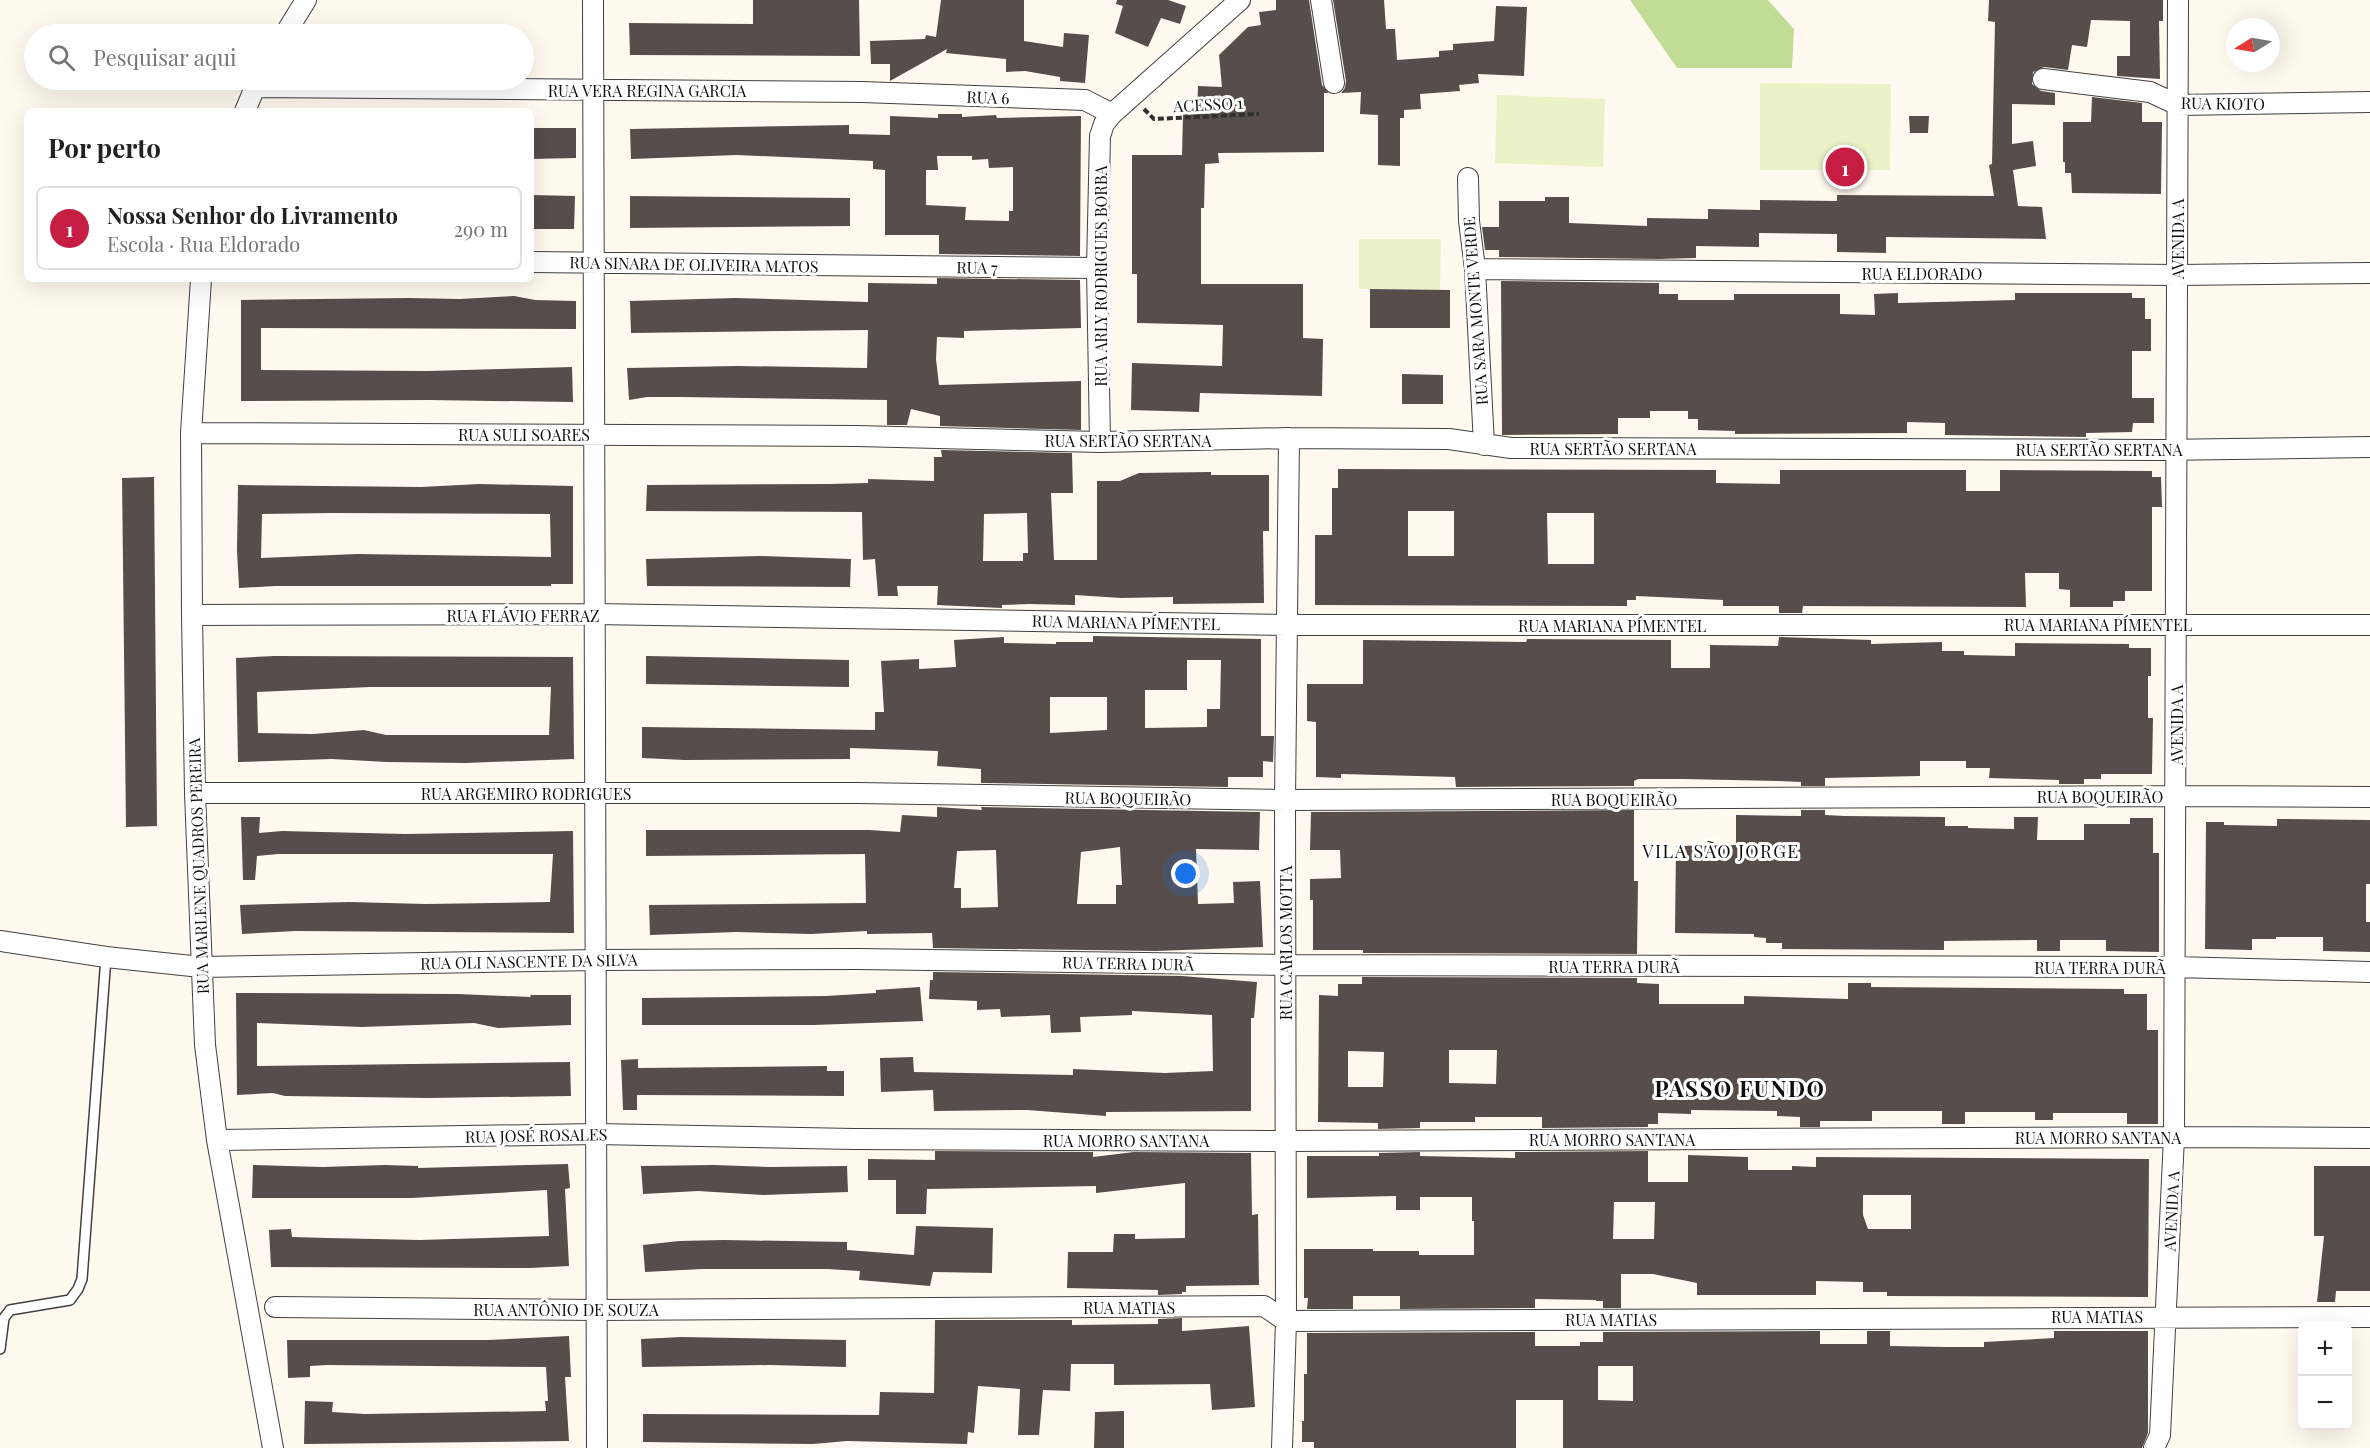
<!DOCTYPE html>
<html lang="pt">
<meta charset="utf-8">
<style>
:root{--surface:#fff;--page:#f2f2f2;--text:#222;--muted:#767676;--line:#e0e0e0;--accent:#c51e42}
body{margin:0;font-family:"Playfair Display",serif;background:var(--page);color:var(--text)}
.controls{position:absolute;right:18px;bottom:18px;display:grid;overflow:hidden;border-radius:9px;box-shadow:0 6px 24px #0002}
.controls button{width:54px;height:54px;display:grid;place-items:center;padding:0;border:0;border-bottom:2px solid var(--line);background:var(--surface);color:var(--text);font:30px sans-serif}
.compass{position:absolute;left:2226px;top:18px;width:54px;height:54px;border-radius:50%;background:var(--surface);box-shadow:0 6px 24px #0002;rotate:259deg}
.you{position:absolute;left:1186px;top:874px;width:21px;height:21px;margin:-15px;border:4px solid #fff;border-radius:50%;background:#1a73e8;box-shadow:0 0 0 9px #1a73e833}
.badge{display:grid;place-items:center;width:39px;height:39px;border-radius:50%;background:var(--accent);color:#fff;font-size:20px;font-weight:700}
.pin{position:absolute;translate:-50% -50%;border:3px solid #fff;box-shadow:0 2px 6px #0006}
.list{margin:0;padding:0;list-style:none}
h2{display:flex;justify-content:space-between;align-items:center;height:78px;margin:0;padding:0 24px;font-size:26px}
h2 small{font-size:20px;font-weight:400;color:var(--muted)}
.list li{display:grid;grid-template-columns:39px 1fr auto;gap:18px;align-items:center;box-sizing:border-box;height:84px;margin:0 12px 12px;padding:0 12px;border:2px solid var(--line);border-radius:9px}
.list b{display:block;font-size:22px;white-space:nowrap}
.list p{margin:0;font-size:20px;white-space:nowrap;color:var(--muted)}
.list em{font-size:20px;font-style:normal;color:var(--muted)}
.icon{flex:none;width:33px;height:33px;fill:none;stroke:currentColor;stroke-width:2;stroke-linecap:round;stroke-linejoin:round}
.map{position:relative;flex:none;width:2370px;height:1448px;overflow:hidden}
.search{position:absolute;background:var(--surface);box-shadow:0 6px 24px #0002;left:24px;top:24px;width:510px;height:66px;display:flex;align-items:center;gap:15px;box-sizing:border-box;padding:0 21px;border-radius:33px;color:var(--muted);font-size:22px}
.panel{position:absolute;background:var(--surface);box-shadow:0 6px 24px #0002;left:24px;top:108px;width:510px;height:174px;border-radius:9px}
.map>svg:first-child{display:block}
</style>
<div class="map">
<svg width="2370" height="1448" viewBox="0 0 2370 1448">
<rect width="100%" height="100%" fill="#fff9ef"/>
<path fill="#c1dd95" d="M1630 0H1768L1794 29 1792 68H1677Z"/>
<path fill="#ebf2c8" d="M1760 83 1891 84 1890 170H1760Z
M1497 95 1605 99 1603 167 1495 163Z
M1359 239H1441L1440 290 1359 289Z"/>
<path fill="#574d4a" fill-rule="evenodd" d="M753 0H859L860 56 630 55 629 23 753 24Z
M941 0H1024V41L1063 47 1064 33 1089 35 1085 83 1060 81V77L1025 71 1006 72V59L946 53 947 49 890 81V64H871L870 41 925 39 926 35 936 37Z
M1117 0H1168L1186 6 1180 24 1161 18 1148 47 1115 33 1123 6 1116 4Z
M1276 0H1309L1322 85 1328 93H1324V152L1218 153 1219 163 1205 164 1204 208H1201V284H1303V338L1323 339 1322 396 1200 393 1199 412 1131 410 1132 363 1222 366 1223 325 1137 323V274H1132V155H1182L1183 114 1197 113 1198 86 1222 87 1219 55 1248 27 1261 25 1259 12 1276 10Z
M1333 0H1384L1386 29H1395L1397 60 1439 57V51L1453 50V44L1494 41 1496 6 1527 7 1524 76 1478 74 1479 83 1459 85 1460 91 1420 94 1421 109 1404 110V118H1400V166L1378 165V115L1360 114 1361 92 1341 93 1345 88 1346 81Z
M1989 0H2163V21H2159L2160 79 2117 76V56H2130V21L2091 20 2087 47 2072 45 2068 70 2044 67 2033 72 2032 84 2041 91 2055 93V105L2012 104V144L2033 141 2036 166 2013 170 2018 206 2042 207 2046 239 1886 237V253L1837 252V234L1759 233V247L1696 246V258L1659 259 1499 257V250H1485L1482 227H1499V201H1545V197H1569V223L1647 226V218L1708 219V209L1760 210V200L1837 201V195L1994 196 1989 165 1992 164 1995 22 1988 21Z
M2092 97 2142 103V122H2162L2161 194 2072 193 2071 173H2065V162H2063V122H2091Z
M938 114H962V117L996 115 997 118 1081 116 1080 256 939 254V235H885V170L873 169V161L737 155 631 159 630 129 849 125V134L890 135V116L938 118ZM937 156H972V160L988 159 989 168 1013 167V211H1009V221L965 220 966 207 926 205V170H938Z
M1909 116H1929L1928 133H1910Z
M531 128H576V158L531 159Z
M531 195 575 196 574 229H531Z
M630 196 850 198V226L630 228Z
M937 278 1080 280 1081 328 964 331V338L937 337 936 359 939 385 1081 381V430L940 426V416L911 409 907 425H887V400L681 397H647L629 400 627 368 738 366 867 368 868 330 631 333 630 301 735 298 868 302V283L937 284Z
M1501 281 1659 283V294H1678V300H1734V294H1840V314L1875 315 1874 294 1898 293V303L2015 300V293H2132V298H2145V319H2151V351H2132V398H2154V423H2133L2132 432 2086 433V437L1945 435V423L1907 422V433L1735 434V431L1698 430V419H1688V411H1650V418H1618V434L1502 435Z
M1370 289 1450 290V328H1370Z
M514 296 535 300 576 301V329L261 328V370L428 371 572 367 573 402 428 400 241 401V300L409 298 460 299Z
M1402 374 1443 375V404H1402Z
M941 450 1072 453 1073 493H1051L1054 560H1097V481H1120L1139 473 1211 472V475H1269V531H1263L1264 603 1173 604V597L1121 598 1075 595V605L1029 604 1002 605V608L937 605 938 586H897L898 596H878L875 559 863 560 862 512 646 511 647 485 829 484 868 483V479L934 481V457H942ZM1027 513 1028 553H1023V561H983L984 514Z
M1338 469 1716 470V483L1780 484V470H1966V491H2000V470L2152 471V477H2161L2162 507H2152V591H2125V601H2113V607H2070V590L2059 589V573H2025L2026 607 1803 606 1802 613H1779V606H1723V600L1636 596V600H1627V606L1315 605V535H1332V488H1338ZM1408 511H1454V556H1408ZM1547 513H1594V564H1548Z
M154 477 157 826 126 827 122 478Z
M479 484 573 486V584H551V586H275L239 588 237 551 238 485 421 487ZM332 513 550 514 551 557 357 554 261 558 262 514Z
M760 556 851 559 850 587 647 586 646 559Z
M1093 636 1261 639V736H1274L1273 762 1263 761V777H1228V787L981 783V769L937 766 938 751 850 748V759L685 760 642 758V727L875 730V712H884L881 661 919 659V669L956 667 954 640 1004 637V643L1056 644V642H1093ZM1187 660H1221L1220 709H1207V727L1145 728V690H1187ZM1050 697H1107V730L1050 733Z
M1779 637 1871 640V644L1942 642V651H1964V655L2015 656V643L2129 644V648H2151V676H2148V718H2153L2152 774H2101V779H2084V784H2059V780L1989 778 1990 768H1966V761H1920V776L1825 778V786H1801V782L1778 781 1683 779H1638L1634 781V786L1456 787 1455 777 1341 774V778L1316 777V722L1307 721V684H1363V640L1526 642 1527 639 1671 640V668H1710V645L1778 646Z
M274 656 573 657 574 759 465 763 387 762 332 759 238 762 236 658ZM370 687H551L549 735H386L364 730 313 734 258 733 257 692Z
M646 656 849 660V687L646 684Z
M937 807 982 810 981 807 1260 812 1259 850 1196 849 1198 904 1234 903 1233 882 1260 881 1263 947 1156 951 933 948 932 933 867 934V931L811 934 737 932 650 935 649 905 866 903 865 854 646 856V830H869L900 832 902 815 937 817ZM1120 847 1122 885H1116V904H1077L1081 852ZM996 850 998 907 961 908V888H954L957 851Z
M1634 810V881H1638L1637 954 1363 953V950H1313V900H1310V879L1341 878 1340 850H1310L1311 812Z
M1801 810H1825V815L1845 816 1945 817V826H1968V828L2014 829V817H2038L2037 840H2084V824H2130V818H2153V853H2159V952L2106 951V940H2060V951H2037V940L1944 941V950L1782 949V943H1766V938L1754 937V934L1675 933 1676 846 1736 845V815L1801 816Z
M241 817H260L259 833 282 831 405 834 573 831 574 933 295 931 242 934 240 905 349 902 426 904 550 902 553 854H278L257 856 255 880H243Z
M2277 819 2370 820V884H2366V922H2370V952L2323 951V937H2276V939H2252V950L2205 949 2206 822H2224V825L2277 826Z
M933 972 1182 976 1257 982 1254 1018H1251V1111L1106 1112V1116L1027 1110 934 1111 933 1090 881 1092 880 1058 913 1057 914 1072 1073 1075V1069L1165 1073 1213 1071 1212 1015 1132 1011V1015L1080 1017 1081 1032 1051 1033 1050 1015 1001 1017 1000 1009 977 1010V1001L929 999 930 980H933Z
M1362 977 1637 978V983L1659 984V1004H1744V996L1848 999V983H1871V987L2124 989V994H2147V1030H2158V1124H2127V1113H2053V1120H2035V1112H1965V1124H1942V1111H1872V1121H1820V1127H1800V1117L1777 1116V1111L1691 1110V1114L1658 1113V1124H1648V1127L1542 1128V1117H1475V1122H1420V1128L1378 1129V1123L1318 1122 1319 995 1338 996V984H1362ZM1449 1050H1497L1496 1084 1449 1083ZM1348 1051 1384 1052 1383 1087H1348Z
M920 987 923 1021 814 1025H642V998L826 996 876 993V990Z
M236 993 458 994 531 997 530 995H571V1025L498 1028 474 1023 362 1027 257 1023V1066L570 1062 571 1096 428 1098 285 1096 273 1093 237 1095Z
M638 1059V1068L827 1066V1071H844V1096L637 1095V1110H623L621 1060Z
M935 1151 1093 1152V1157L1134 1152 1251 1153 1252 1215 1258 1214 1259 1285 1186 1286V1292H1182V1294L1158 1295V1290L1067 1288 1068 1252H1113L1114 1234H1135V1239L1185 1238V1183L1096 1193V1186L927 1189 926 1214H896V1180H868V1159L935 1160Z
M1648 1151V1182H1688V1155L1748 1157V1170H1792V1166L1816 1167V1157L2149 1159 2148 1297 1887 1296V1292H1863V1282L1816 1281V1295H1697V1283L1653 1274H1621V1308H1603V1301H1596V1300L1535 1299V1308L1400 1309V1296H1353V1309H1307L1308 1298H1304V1249H1373V1251H1419V1255H1474V1221H1472V1197H1420V1210H1396V1196L1307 1198V1156H1379V1153L1420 1152V1156L1515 1158V1152ZM1863 1195H1911V1229H1868L1863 1215ZM1614 1202H1655L1654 1239H1613Z
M568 1164 570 1188 565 1189 569 1266 530 1268 271 1267 269 1230 291 1229 292 1237 328 1238 420 1240 549 1236 547 1190 412 1198H252L253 1165 323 1167 384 1165 418 1166V1168Z
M714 1165 770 1167 847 1166 848 1192 763 1195 698 1191 643 1194 641 1166Z
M2314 1166H2370V1291H2336L2335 1302H2317L2324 1236H2314Z
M916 1226 993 1228 992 1273 933 1272 930 1286 859 1280 860 1271 827 1269H702L645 1272 643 1245 679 1241 724 1240 847 1242V1250L914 1255Z
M1182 1318V1331L1249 1326 1255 1407 1212 1410 1210 1384 1114 1385V1364H1071L1070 1391 1043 1390 1039 1435H1018L1020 1389 978 1386 974 1433 968 1432 967 1444 847 1441 813 1444 643 1442V1414L879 1415 880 1392 934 1393 935 1320H1072V1325L1158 1324V1319Z
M1820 1331V1344H1867V1331H1890V1346L1947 1347H1984V1342L2054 1338V1331H2148V1433L2142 1448H1563V1400H1516V1448H1314V1442H1302V1421H1304V1374H1307V1333L1535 1332V1346H1580V1342H1603V1332ZM1598 1366H1633V1401L1598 1400Z
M569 1336 571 1377H565L569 1441 304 1444 305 1401 333 1402 332 1412 365 1414 546 1411 545 1401H548L546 1367 327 1365 310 1366V1377L288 1378 287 1340H488Z
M681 1337 846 1340V1367L770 1365 642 1367 641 1339Z
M1124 1411V1448H1094L1095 1412Z"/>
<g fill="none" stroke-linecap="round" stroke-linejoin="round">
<g stroke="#414141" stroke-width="12">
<path id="service" d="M0 1349 4 1318 10 1310 70 1300 78 1289 82 1279 106 957"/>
</g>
<g stroke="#414141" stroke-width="22">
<path id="minor" d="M593 0 597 1448
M1321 0 1334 83
M285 34 306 0
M2043 79 2150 92 2178 105 2370 102
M253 87 862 92 1085 100 1112 114
M245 111 258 80
M1468 178 1469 221 1475 269 1484 445
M531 262 1097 268
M1475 269 2177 275 2370 273
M201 279 191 433 192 615 195 793 205 1045 217 1140 273 1448
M191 433 857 436 1100 442 1289 438 1449 439 1511 448 2159 450 2370 447
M1100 442 1097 268 1100 136 1104 124 1112 114 1240 0
M192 615 594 614 1286 625H2370
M195 793H858L1285 800 2176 796 2370 797
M0 941 106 957 201 967 596 960 858 959 1286 965 2175 967 2370 972
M217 1140 596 1134 854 1139 1286 1141 2174 1137 2370 1138
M275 1307 597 1310 1264 1306 1286 1321 2370 1317
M1282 1448 1286 1321 1285 800 1289 438
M2154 1448 2160 1435 2174 1137 2178 0"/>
</g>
<path stroke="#303030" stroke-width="4" stroke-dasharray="6 3" stroke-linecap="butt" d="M1144 109 1154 119 1259 114"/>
<use href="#service" stroke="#fff" stroke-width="9"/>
<use href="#minor" stroke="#fff" stroke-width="20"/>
</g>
<g text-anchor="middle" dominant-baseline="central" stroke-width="6" stroke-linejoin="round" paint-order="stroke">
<g font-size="16" fill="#0e0e0e" stroke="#fff">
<text x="647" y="90">RUA VERA REGINA GARCIA</text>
<text transform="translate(988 97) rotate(2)">RUA 6</text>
<text transform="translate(2223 103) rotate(1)">RUA KIOTO</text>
<text transform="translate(1208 104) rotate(-3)">ACESSO 1</text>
<text transform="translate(2177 239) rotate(-90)">AVENIDA A</text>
<text transform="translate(694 264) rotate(1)">RUA SINARA DE OLIVEIRA MATOS</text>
<text transform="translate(977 267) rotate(1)">RUA 7</text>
<text x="1922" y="273">RUA ELDORADO</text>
<text transform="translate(1100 276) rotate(-90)">RUA ARLY RODRIGUES BORBA</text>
<text transform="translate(1475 311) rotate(-94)">RUA SARA MONTE VERDE</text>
<text x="524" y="434">RUA SULI SOARES</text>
<text x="1128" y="440">RUA SERTÃO SERTANA</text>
<text x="1613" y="448">RUA SERTÃO SERTANA</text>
<text x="2099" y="449">RUA SERTÃO SERTANA</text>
<text x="523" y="615">RUA FLÁVIO FERRAZ</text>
<text transform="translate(1126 622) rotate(1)">RUA MARIANA PÍMENTEL</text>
<text x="2098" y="624">RUA MARIANA PÍMENTEL</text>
<text x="1612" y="625">RUA MARIANA PÍMENTEL</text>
<text transform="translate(2176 725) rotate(-90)">AVENIDA A</text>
<text x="526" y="793">RUA ARGEMIRO RODRIGUES</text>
<text x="2100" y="796">RUA BOQUEIRÃO</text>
<text transform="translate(1128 798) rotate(1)">RUA BOQUEIRÃO</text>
<text x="1614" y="799">RUA BOQUEIRÃO</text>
<text transform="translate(198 866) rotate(-92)">RUA MARLENE QUADROS PEREIRA</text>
<text transform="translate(1285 943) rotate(-90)">RUA CARLOS MOTTA</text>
<text transform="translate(529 961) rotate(-1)">RUA OLI NASCENTE DA SILVA</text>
<text transform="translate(1128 963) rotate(1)">RUA TERRA DURÃ</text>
<text x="1614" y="966">RUA TERRA DURÃ</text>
<text x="2100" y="967">RUA TERRA DURÃ</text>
<text transform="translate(536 1135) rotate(-1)">RUA JOSÉ ROSALES</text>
<text x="2098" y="1137">RUA MORRO SANTANA</text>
<text x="1612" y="1139">RUA MORRO SANTANA</text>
<text x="1126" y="1140">RUA MORRO SANTANA</text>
<text transform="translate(2171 1211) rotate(-87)">AVENIDA A</text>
<text x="1129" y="1307">RUA MATIAS</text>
<text x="566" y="1309">RUA ANTÔNIO DE SOUZA</text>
<text x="2097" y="1316">RUA MATIAS</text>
<text x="1611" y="1319">RUA MATIAS</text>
</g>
<g font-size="18" letter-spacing="1.5" fill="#0e0e0e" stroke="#fff">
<text x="1721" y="851">VILA SÃO JORGE</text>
</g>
<g font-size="22" font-weight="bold" letter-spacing="1.5" fill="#0e0e0e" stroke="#fff">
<text x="1740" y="1088">PASSO FUNDO</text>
</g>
</g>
</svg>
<div class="controls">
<button>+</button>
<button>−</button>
</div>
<svg class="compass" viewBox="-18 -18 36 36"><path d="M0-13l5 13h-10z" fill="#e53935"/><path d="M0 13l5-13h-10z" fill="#767676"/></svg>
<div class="you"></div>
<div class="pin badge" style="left:1845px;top:167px">1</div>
<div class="search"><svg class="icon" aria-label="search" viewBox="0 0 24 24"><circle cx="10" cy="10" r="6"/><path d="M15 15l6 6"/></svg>Pesquisar aqui</div>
<section class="panel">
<h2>Por perto<small></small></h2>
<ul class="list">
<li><span class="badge">1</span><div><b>Nossa Senhor do Livramento</b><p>Escola · Rua Eldorado</p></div><em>290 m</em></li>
</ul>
</section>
</div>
